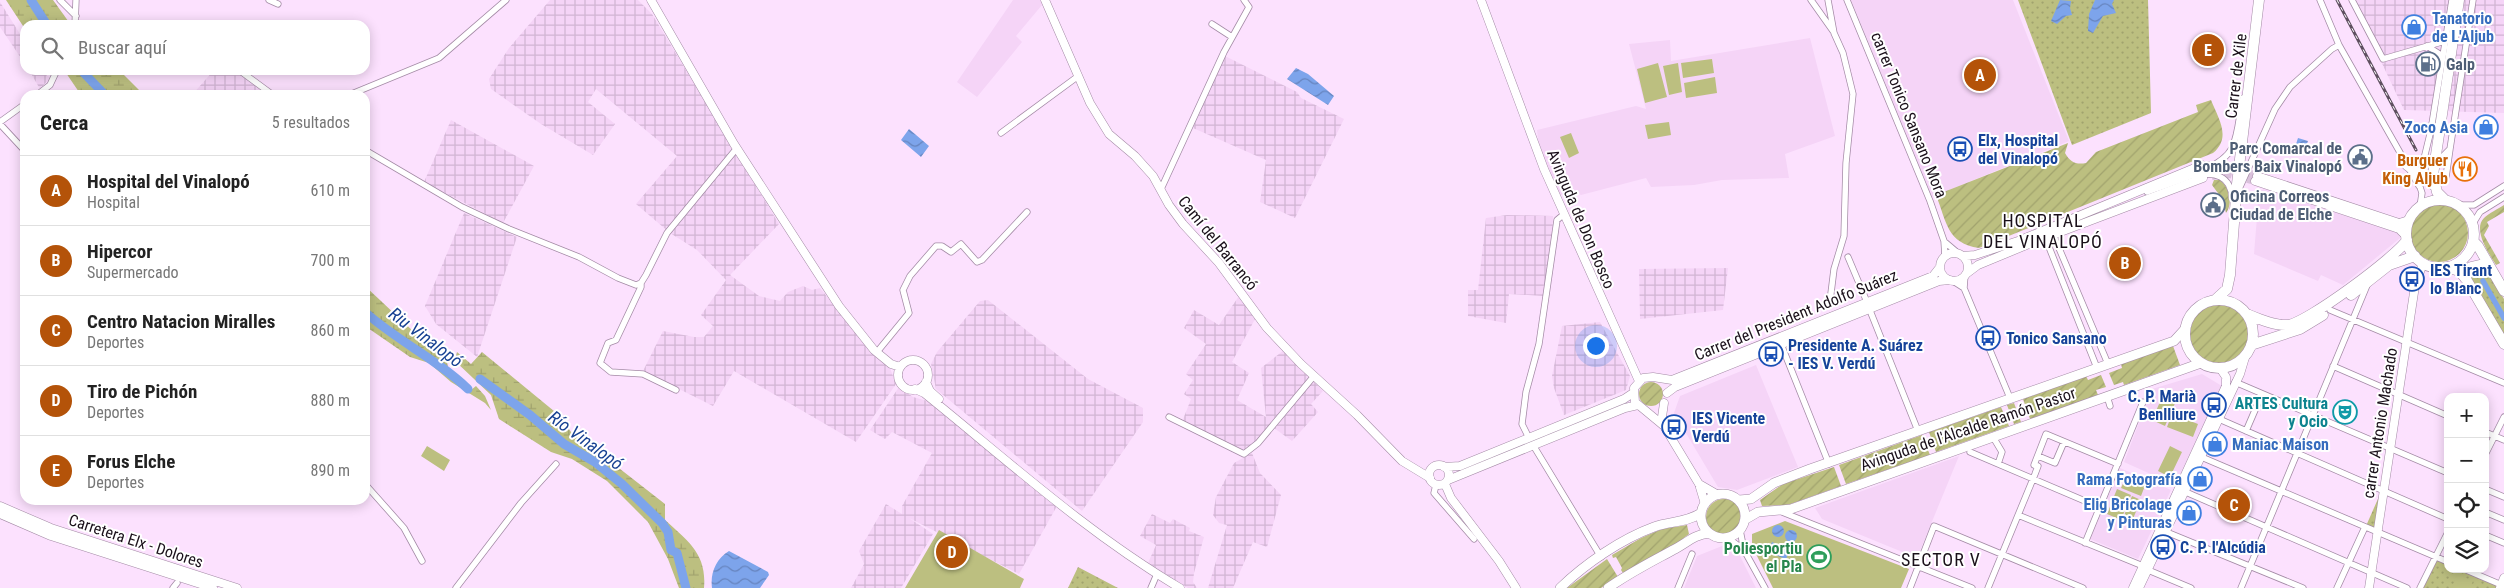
<!DOCTYPE html>
<html lang="es">
<meta charset="utf-8">
<style>
:root{--surface:#fff;--page:#f2f2f2;--text:#222;--muted:#767676;--line:#e0e0e0;--accent:#b45309}
body{margin:0;font-family:"Roboto Condensed",sans-serif;background:var(--page);color:var(--text)}
.controls{position:absolute;right:15px;bottom:15px;display:grid;overflow:hidden;border-radius:10px;box-shadow:0 2px 12px #0003}
.controls button{width:45px;height:45px;display:grid;place-items:center;padding:0;border:0;border-bottom:1px solid var(--line);background:var(--surface);color:var(--text);font:25px sans-serif}
.you{position:absolute;left:1595px;top:345px;width:18px;height:18px;margin:-12px;border:4px solid #fff;border-radius:50%;background:#1a73e8;box-shadow:0 0 0 8px #1a73e833}
.badge{display:grid;place-items:center;width:32px;height:32px;border-radius:50%;background:var(--accent);color:#fff;font-size:16px;font-weight:700}
.pin{position:absolute;translate:-50% -50%;border:2px solid #fff;box-shadow:0 1px 5px #0006}
.list{margin:0;padding:0;list-style:none}
h2{display:flex;justify-content:space-between;align-items:center;height:65px;margin:0;padding:0 20px;font-size:21px}
h2 small{font-size:16px;font-weight:400;color:var(--muted)}
.list li{display:grid;grid-template-columns:32px 1fr auto;gap:15px;align-items:center;box-sizing:border-box;height:70px;padding:0 20px;border-top:1px solid var(--line)}
.list b{display:block;font-size:19px;white-space:nowrap}
.list p{margin:0;font-size:16px;white-space:nowrap;color:var(--muted)}
.list em{font-size:16px;font-style:normal;color:var(--muted)}
.icon{flex:none;width:28px;height:28px;fill:none;stroke:currentColor;stroke-width:2;stroke-linecap:round;stroke-linejoin:round}
.map{position:relative;flex:none;width:2504px;height:588px;overflow:hidden}
.search{position:absolute;background:var(--surface);box-shadow:0 2px 12px #0003;left:20px;top:20px;width:350px;height:55px;display:flex;align-items:center;gap:12px;box-sizing:border-box;padding:0 18px;border-radius:15px;color:var(--muted);font-size:19px}
.panel{position:absolute;background:var(--surface);box-shadow:0 2px 12px #0003;left:20px;top:90px;width:350px;height:415px;border-radius:15px}
.map>svg:first-child{display:block}
</style>
<div class="map">
<svg width="2504" height="588" viewBox="0 0 2504 588">
<defs>
<pattern id="industrial-grid" width="8" height="8" patternUnits="userSpaceOnUse" patternTransform="scale(1.25)"><rect width="8" height="8" fill="#f5d4f7"/><path d="M0 4h8M4 0v8" fill="none" stroke="#d1b5d3"/></pattern>
<pattern id="grass-dots" width="8" height="8" patternUnits="userSpaceOnUse" patternTransform="scale(1.25)"><rect width="8" height="8" fill="#bcbf80"/><path d="M2 2h.1M6 6h.1" fill="none" stroke="#a1a36e" stroke-width="1.8" stroke-linecap="round"/></pattern>
<pattern id="wetland-marsh" width="20" height="14" patternUnits="userSpaceOnUse" patternTransform="scale(1.25)"><rect width="20" height="14" fill="#bcbf80"/><path d="M1 5h8M5 5V1M11 12h8M15 12V8" fill="none" stroke="#a1a36e"/></pattern>
<pattern id="garden-furrows" width="10" height="10" patternUnits="userSpaceOnUse" patternTransform="scale(1.25)"><rect width="10" height="10" fill="#bcbf80"/><path d="M-1 1l2-2M0 10L10 0M9 11l2-2" fill="none" stroke="#a1a36e"/></pattern>
<pattern id="water-waves" width="16" height="10" patternUnits="userSpaceOnUse" patternTransform="scale(1.25)"><rect width="16" height="10" fill="#7da4eb"/><path d="M0 5q4-4 8 0t8 0" fill="none" stroke="#6684be"/></pattern>
</defs>
<rect width="100%" height="100%" fill="#fce1fe"/>
<path fill="#f5d4f7" d="M1013 0H1040L1042 5 1016 36 1022 42 977 97 957 82Z
M1851 0H2013L2069 141 1932 197Z
M1810 38 1835 136 1785 154 1789 178 1722 180 1694 185 1651 187 1646 178 1581 195 1572 190 1561 195 1554 187 1539 149 1537 130 1636 106 1646 109 1629 44 1670 40 1671 61Z
M2264 189 2399 233 2400 238 2343 285 2321 275 2318 281 2254 254 2259 192Z
M1756 365 1798 467 1737 490 1718 487 1674 413 1680 396Z
M2202 374 2222 386 2175 485 2124 462 2152 389Z
M1959 456 1917 558 1822 519 1815 508Z
M2120 468 2171 490 2138 559 2090 539Z
M1727 544 1738 552 1756 588H1684L1697 556Z"/>
<path fill="url(#industrial-grid)" d="M550 0H638L652 14 779 224 730 275 759 296 780 301 788 292 803 286 812 290 820 288 871 352 890 368 896 384 856 442 734 371 713 406 643 371 663 331 694 337H704L713 326 701 315 726 280 697 250 670 233 636 204 677 156 596 89 588 102 615 124 593 155 541 124 491 89 489 79 509 48Z
M2352 0H2504V113L2404 110Z
M0 2 25 42V64L0 27Z
M1225 56 1297 92 1301 98 1344 119 1295 218 1260 202 1266 160 1193 128Z
M29 70H43L47 76 51 77 40 89Z
M214 70H235L268 95H192Z
M451 120 534 166 503 223 424 182Z
M464 213 517 237 477 357 436 324 425 306Z
M1507 215 1553 216 1552 243 1544 296 1509 294 1506 323 1468 316V290H1478L1486 218Z
M1728 268 1723 310 1640 319 1639 269Z
M1239 296 1255 319 1232 362 1249 373 1237 400 1266 417 1261 368 1284 350 1323 391 1311 404 1318 412 1292 441 1274 428 1243 451 1182 422 1191 399 1184 394 1193 380 1186 374 1206 344 1184 328 1194 310 1219 325Z
M988 300 1088 379 1143 408V422L1082 511 936 389 931 364 937 352 980 301Z
M1600 322 1630 376 1626 390 1564 415 1554 388 1552 376 1562 326Z
M899 387 913 397 931 402 1057 506 1019 574 909 518 933 534 901 588H851L864 564 859 551 886 504 902 514V506L932 453 892 432 885 439 870 430Z
M1252 453 1260 473 1281 495 1267 547 1253 542 1233 588H1208L1227 525 1219 523 1213 515 1216 497 1234 463Z
M1152 514 1170 523 1173 519 1190 528 1189 531 1204 537 1194 573 1193 582 1197 588H1188L1148 563 1156 545 1140 536Z"/>
<path fill="url(#grass-dots)" d="M2018 0H2148L2151 113 2072 145Z
M2469 268H2485L2504 299V337L2469 276Z
M2381 492 2377 531 2366 526Z
M2436 557 2448 562V569H2464L2501 585 2500 588H2420Z
M1078 567 1118 588H1068Z"/>
<path fill="url(#wetland-marsh)" d="M6 0H53L71 25H25V29Z
M64 70H119L144 95H81Z
M365 286 414 332 451 353 447 362 448 367 471 390 476 386 485 396 491 410 485 403 451 382 429 363 410 357 365 326Z
M457 352 471 364 482 352 560 416 571 432 588 440 606 458 665 504V520C688 541 707 554 704 588H679L668 559 648 522 607 481 572 459 551 452 499 419 491 395 455 361Z"/>
<path fill="url(#garden-furrows)" d="M2211 100C2218 118 2232 137 2213 153L1979 248C1947 243 1947 223 1936 195L2068 143 2065 153C2070 162 2076 165 2086 163L2096 152 2198 112 2196 105Z
M2214 180H2220C2230 188 2233 203 2226 213L2223 200 2212 185Z
M2410 233a29 29 0 1 1 58 0a29 29 0 1 1-58 0Z
M2504 205V212L2487 222 2489 226 2484 235 2500 263 2496 265C2490 255 2472 230 2484 218 2489 213 2498 209 2504 205Z
M2190 334a29 29 0 1 1 58 0a29 29 0 1 1-58 0Z
M2173 346 2180 365 2124 385 2123 382 2114 385 2109 373 2122 368 2121 364Z
M2101 375 2106 387 2096 390 2098 395 2030 419 2023 399 2086 376 2088 380Z
M1639 394a12 12 0 1 1 24 0a12 12 0 1 1-24 0Z
M2014 403 2021 422 2014 424 2007 405Z
M2001 407 2009 426 1936 452 1929 432Z
M1922 435 1930 455 1846 484 1839 465Z
M1834 467 1841 486 1788 505 1762 506 1760 500 1783 484Z
M1706 517a18 18 0 1 1 36 0a18 18 0 1 1-36 0Z
M1687 525 1689 534 1672 547 1623 573 1621 570 1622 568 1616 557 1613 558 1612 555 1641 538 1662 529Z
M1607 559 1618 577 1601 588H1567Z"/>
<path fill="#bcbf80" d="M1712 59 1714 73 1683 78 1681 63Z
M1658 63 1667 97 1645 103 1637 69Z
M1678 63 1682 92 1669 95 1663 66Z
M1715 77 1717 93 1686 98 1684 83Z
M1669 122 1671 135 1648 139 1645 125Z
M1571 133 1579 153 1569 158 1560 137Z
M2163 395 2176 401 2165 426 2152 420Z
M2172 414 2198 424 2193 437 2167 427Z
M427 446 450 460 444 471 421 456Z
M2170 446 2182 452 2170 477 2158 471Z
M2127 475 2146 483 2141 496 2121 488Z
M2117 489 2131 495 2121 520 2107 514Z
M2132 496 2141 500 2132 521 2123 518Z
M1785 521 1909 569 1901 588H1773L1752 546V534Z
M939 530 1024 579 1020 588H905Z
M2457 574 2473 581 2470 588H2452Z"/>
<path fill="url(#water-waves)" d="M2060 0 2071 1 2070 8 2072 15 2066 16 2057 24 2051 21Z
M2095 0H2114L2112 4 2116 13 2103 16 2093 33 2088 31 2089 14Z
M1296 68 1308 74 1334 96 1328 105 1287 79Z
M909 129 929 146 921 157 901 140Z
M2298 138 2308 141 2302 156 2293 153Z
M1772 531a6 6 0 1 1 12 0a6 6 0 1 1-12 0Z
M1785 536a6 6 0 1 1 12 0a6 6 0 1 1-12 0Z
M1772 542 1790 550 1786 559 1768 552Z
M729 551 768 572 769 575 760 588H712C710 573 716 559 729 551Z"/>
<g fill="none" stroke-linecap="round" stroke-linejoin="round">
<path stroke="#7da4eb" stroke-width="5.5" d="M2483 281 2504 318"/>
<path stroke="#7da4eb" stroke-width="9" d="M31 0 47 25
M81 70 105 95
M365 312C397 341 437 359 468 389
M480 379 530 415 564 444 595 462 622 484 662 523 668 532 671 550 677 553 686 588"/>
<path stroke="#dac2dc" stroke-width="8" stroke-dasharray="8 4" stroke-linecap="butt" d="M2202 165H2223L2257 176
M2212 176 2229 174 2255 181"/>
<g stroke="#a48ba6" stroke-width="7">
<path id="street" d="M60 0 76 16
M269 0 278 4
M1811 0 1833 31
M1828 0 1834 33 1843 53 1853 94 1846 163 1844 236 1834 269 1830 301
M1847 0 1930 201 1944 241 1945 256
M2320 0 2339 45
M2352 0 2383 59 2445 41
M1212 24 1232 37
M75 25 76 0
M2427 46 2441 55V58
M239 70 273 95
M37 95 50 85 57 70
M349 95 439 58 506 0
M0 122 25 104
M0 124 25 151
M1001 133 1077 77
M365 150 462 207 509 229 579 257 618 278 636 285 641 283 646 275 667 233 737 148
M2436 163 2450 149 2473 0
M2420 175 2431 130 2452 0
M2196 176C2214 171 2231 176 2232 198
M2446 177 2450 149
M2419 184 2422 193 2420 207
M1161 189 1224 52 1249 7 1244 0
M2239 189 2275 109 2290 87 2332 49 2339 45 2419 186
M2147 192C2169 183 2221 170 2232 148 2239 133 2239 114 2243 98
M2457 205H2474L2504 186
M2472 225 2480 212 2504 197
M2053 234 2108 364
M2045 237 2097 368
M1946 243 1959 254
M1848 257 1867 302
M1965 275 1964 288 2010 398
M1953 281 1964 288
M641 283V287L616 340 608 343 600 363 611 372 643 374 676 390
M1869 308 1918 431
M2330 310 2504 383
M1781 344 1829 464
M877 352 909 313 903 290 910 276 936 246H942L951 252 961 244 977 262 982 260 1027 212
M2333 366 2448 416
M2235 382 2448 473
M2107 396 2110 406
M1169 417 1244 454 1258 443 1314 376
M2219 419 2448 519
M2246 431 2262 394
M2485 432 2504 440
M1993 437 2002 452 1998 464
M1529 438 1522 424 1526 392 1539 344 1557 220 1563 215
M1533 445 1601 557
M1970 452 2099 507
M2485 455 2504 417
M2038 456 2055 463 2064 442
M2199 456 2448 562
M365 484 404 528 422 561
M1436 485 1434 493 1474 539
M2485 489 2504 497
M2181 490 2407 588
M1782 512 1972 588
M2485 512 2504 520
M2018 515 2143 566
M1740 530 1744 550 1765 588
M2164 531 2303 588
M2485 535 2504 543
M1728 538 1744 550
M2085 543 2143 402
M2464 569 2504 586
M2148 570 2191 588
M173 588 177 583
M456 588 521 503 556 464
M1151 588 1157 574
M1678 588 1692 554
M1910 588 1934 526 2083 588
M1988 588 2035 474 2038 466 2034 465 2046 434 2118 464
M2241 588 2368 283
M2337 588 2365 527
M2420 588 2448 532"/>
</g>
<g stroke="#a48ba6" stroke-width="9">
<path id="secondary" d="M651 0 734 144 839 306 874 350 891 364 900 367
M1045 0 1090 103 1109 134 1135 156 1153 176 1169 205 1183 224 1219 263 1267 328 1301 364 1357 415 1402 461 1430 478
M1481 0 1544 169 1639 381
M2257 176 2399 223 2409 220
M2255 181 2399 229 2406 236
M1940 267a14 14 0 1 1 28 0a14 14 0 1 1-28 0Z
M1963 256 1975 255 2018 241 2202 165
M1966 274 1978 265 2034 242 2203 178
M898 375a15 15 0 1 1 30 0a15 15 0 1 1-30 0Z
M926 382 930 391 939 399
M915 389 924 393C1007 460 1087 533 1180 588
M1667 393 1675 387 1939 281 1950 280
M1664 403 1662 417 1664 426 1699 484 1705 504
M1664 426 1635 402 1634 388 1643 378 1653 377 1672 380 1933 276 1940 267
M1429 475a10 10 0 1 1 20 0a10 10 0 1 1-20 0Z
M1444 467 1460 466 1624 399 1633 393
M1448 480 1625 408 1638 405
M1445 484 1451 498 1499 561 1516 588
M1699 484 1718 495
M0 506 51 528 237 588
M0 514 51 536 213 588
M2133 588 2226 386V377L2220 368
M2139 588 2240 374 2246 354
M2369 588 2415 286 2423 263
M2500 588 2504 578"/>
</g>
<g stroke="#a48ba6" stroke-width="10">
<path id="primary" d="M1701 516a22 22 0 1 1 44 0a22 22 0 1 1-44 0Z
M1739 500 1751 499 1774 483 1810 469 2174 341 2185 329
M1746 519 1758 512 1791 509 2201 363
M1560 588C1585 564 1621 539 1654 527 1670 521 1686 523 1701 513
M1608 588C1629 573 1651 562 1673 550 1687 543 1693 535 1709 533"/>
</g>
<g stroke="#a48ba6" stroke-width="11">
<path id="highway" d="M2407 165 2435 186
M2445 200 2437 192 2433 175 2459 0
M2406 234a34 34 0 1 1 68 0a34 34 0 1 1-68 0Z
M2473 241 2478 246 2504 291
M2447 267 2459 271 2466 279 2504 344
M2465 278 2471 267 2488 263
M2351 295 2389 265 2415 256
M2215 300 2227 289 2230 275 2237 184 2259 0
M2185 334a34 34 0 1 1 68 0a34 34 0 1 1-68 0Z
M2247 314C2259 319 2275 326 2288 325 2307 323 2397 256 2407 240
M2251 345 2300 329 2323 315"/>
</g>
<use href="#street" stroke="#fff" stroke-width="5.5"/>
<use href="#secondary" stroke="#fff" stroke-width="8"/>
<use href="#primary" stroke="#fff" stroke-width="9"/>
<use href="#highway" stroke="#fff" stroke-width="10"/>
<g stroke="#5e4f5f" stroke-width="3">
<path id="rail" d="M2337 0 2416 150"/>
</g>
<use href="#rail" stroke="#fff" stroke-width="1" stroke-dasharray="4" stroke-linecap="butt"/>
</g>
<defs>
<g id="shop-ring" transform="scale(1.25)"><circle r="9.5" fill="#fff" stroke="#3f7fe0" stroke-width="1.5"/><path d="M-5-2.5h2.3a2.7 3.5 0 0 1 5.4 0H5L5.5 6h-11ZM-1.5-2.5h3a1.5 2.3 0 0 0-3 0Z" fill="#3f7fe0"/></g>
<g id="fuel-ring" transform="scale(1.25)"><circle r="9.5" fill="#fff" stroke="#5c6f8a" stroke-width="1.5"/><path d="M-5.5-6h7V0h2V4h1.3V-2.5L3-4.5l.8-.8L6-3V5H2.5V1h-1V6h-7ZM-4.2-4.7v3.2H.2V-4.7Z" fill="#5c6f8a"/></g>
<g id="bus-ring" transform="scale(1.25)"><circle r="9.5" fill="#fff" stroke="#1a4fb4" stroke-width="1.5"/><path d="M-5-6H5V4H4V6H2V4H-2V6H-4V4H-5ZM-3.5-4V0h7V-4ZM-3.5 1.2v1.5H-2V1.2ZM2 1.2v1.5H3.5V1.2Z" fill="#1a4fb4"/></g>
<g id="civic-ring" transform="scale(1.25)"><circle r="9.5" fill="#fff" stroke="#5c6f8a" stroke-width="1.5"/><path d="M-.6-6.5H3V-4.5H.6V-3L4-1V1h2V6H-6V1h2V-1L-.6-3ZM-1.2 2.5V6h2.4V2.5Z" fill="#5c6f8a"/></g>
<g id="restaurant-ring" transform="scale(1.25)"><circle r="9.5" fill="#fff" stroke="#e8710a" stroke-width="1.5"/><path d="M-5-6h1v4h1v-4h1v4h1v-4h1v5L-1.5 .5V6h-2V.5L-5-1ZM5-6V6H3V1.5H1.5Q1.5-4 5-6Z" fill="#e8710a"/></g>
<g id="theatre-ring" transform="scale(1.25)"><circle r="9.5" fill="#fff" stroke="#0f9aa8" stroke-width="1.5"/><path d="M-5-5.5Q0-4 5-5.5V0Q5 5 0 6Q-5 5-5 0ZM-3.3-2.5H-1v1.5H-3.3ZM1-2.5H3.3v1.5H1ZM-2.8 1Q0 5.5 2.8 1Z" fill="#0f9aa8"/></g>
<g id="stadium-ring" transform="scale(1.25)"><circle r="9.5" fill="#fff" stroke="#2e9e5b" stroke-width="1.5"/><path d="M0-5a6.5 5 0 1 0 0 10a6.5 5 0 1 0 0-10ZM-3.5-1.8h7v3.6h-7Z" fill="#2e9e5b"/></g>
</defs>
<g fill-rule="evenodd">
<use href="#shop-ring" x="2414" y="27"/>
<use href="#fuel-ring" x="2428" y="64"/>
<use href="#shop-ring" x="2486" y="127"/>
<use href="#bus-ring" x="1960" y="149"/>
<use href="#civic-ring" x="2360" y="157"/>
<use href="#restaurant-ring" x="2465" y="169"/>
<use href="#civic-ring" x="2213" y="205"/>
<use href="#bus-ring" x="2412" y="279"/>
<use href="#bus-ring" x="1988" y="338"/>
<use href="#bus-ring" x="1771" y="354"/>
<use href="#bus-ring" x="2214" y="405"/>
<use href="#theatre-ring" x="2345" y="412"/>
<use href="#bus-ring" x="1674" y="427"/>
<use href="#shop-ring" x="2215" y="444"/>
<use href="#shop-ring" x="2200" y="479"/>
<use href="#shop-ring" x="2189" y="513"/>
<use href="#bus-ring" x="2163" y="547"/>
<use href="#stadium-ring" x="1819" y="557"/>
</g>
<g text-anchor="middle" dominant-baseline="central" stroke-width="4" stroke-linejoin="round" paint-order="stroke">
<g font-size="16" font-weight="bold" fill="#366cbe" stroke="#fff" text-anchor="end">
<text x="2432" y="18" text-anchor="start">Tanatorio<tspan x="2432" dy="18">de L'Aljub</tspan></text>
<text x="2468" y="127">Zoco Asia</text>
<text x="2232" y="444" text-anchor="start">Maniac Maison</text>
<text x="2182" y="479">Rama Fotografía</text>
<text x="2172" y="504">Elig Bricolage<tspan x="2172" dy="18">y Pinturas</tspan></text>
</g>
<g font-size="16" font-weight="bold" fill="#4e5e75" stroke="#fff" text-anchor="start">
<text x="2446" y="64">Galp</text>
<text x="2342" y="148" text-anchor="end">Parc Comarcal de<tspan x="2342" dy="18">Bombers Baix Vinalopó</tspan></text>
<text x="2230" y="196">Oficina Correos<tspan x="2230" dy="18">Ciudad de Elche</tspan></text>
</g>
<g font-size="16" fill="#1a101a" stroke="#fff">
<text transform="translate(2236 76) rotate(-83)">Carrer de Xile</text>
<text transform="translate(1909 115) rotate(68)">carrer Tonico Sansano Mora</text>
<text transform="translate(1581 219) rotate(67)">Avinguda de Don Bosco</text>
<text transform="translate(1218 243) rotate(51)">Camí del Barrancó</text>
<text transform="translate(1796 315) rotate(-22)">Carrer del President Adolfo Suárez</text>
<text transform="translate(2380 423) rotate(-81)">carrer Antonio Machado</text>
<text transform="translate(1968 429) rotate(-19)">Avinguda de l'Alcalde Ramón Pastor</text>
<text transform="translate(136 541) rotate(18)">Carretera Elx - Dolores</text>
</g>
<g font-size="16" font-weight="bold" fill="#164399" stroke="#fff" text-anchor="start">
<text x="1978" y="140">Elx, Hospital<tspan x="1978" dy="18">del Vinalopó</tspan></text>
<text x="2430" y="270">IES Tirant<tspan x="2430" dy="18">lo Blanc</tspan></text>
<text x="2006" y="338">Tonico Sansano</text>
<text x="1788" y="345">Presidente A. Suárez<tspan x="1788" dy="18">- IES V. Verdú</tspan></text>
<text x="2196" y="396" text-anchor="end">C. P. Marià<tspan x="2196" dy="18">Benlliure</tspan></text>
<text x="1692" y="418">IES Vicente<tspan x="1692" dy="18">Verdú</tspan></text>
<text x="2180" y="547">C. P. l'Alcúdia</text>
</g>
<g font-size="16" font-weight="bold" fill="#c56008" stroke="#fff" text-anchor="end">
<text x="2448" y="160">Burguer<tspan x="2448" dy="18">King Aljub</tspan></text>
</g>
<g font-size="16" font-weight="bold" fill="#0d838f" stroke="#fff" text-anchor="end">
<text x="2328" y="403">ARTES Cultura<tspan x="2328" dy="18">y Ocio</tspan></text>
</g>
<g font-size="16" font-weight="bold" fill="#27864d" stroke="#fff" text-anchor="end">
<text x="1802" y="548">Poliesportiu<tspan x="1802" dy="18">el Pla</tspan></text>
</g>
<g font-size="18" letter-spacing="1" fill="#1a101a" stroke="#fff">
<text x="2043" y="220">HOSPITAL<tspan x="2043" dy="21">DEL VINALOPÓ</tspan></text>
<text x="1941" y="559">SECTOR V</text>
</g>
<g font-size="18" font-style="italic" fill="#174192" stroke="#fff">
<text transform="translate(426 337) rotate(37)">Riu Vinalopó</text>
<text transform="translate(586 440) rotate(36)">Río Vinalopó</text>
</g>
</g>
</svg>
<div class="controls">
<button>+</button>
<button>−</button>
<button><svg class="icon" aria-label="locate" viewBox="0 0 24 24"><circle cx="12" cy="12" r="6"/><path d="M12 2v4M12 18v4M2 12h4M18 12h4"/></svg></button>
<button><svg class="icon" aria-label="layers" viewBox="0 0 24 24"><path d="M12 4l9 5-9 5-9-5zM3 14l9 5 9-5"/></svg></button>
</div>
<div class="you"></div>
<div class="pin badge" style="left:1980px;top:75px">A</div>
<div class="pin badge" style="left:2125px;top:263px">B</div>
<div class="pin badge" style="left:2234px;top:505px">C</div>
<div class="pin badge" style="left:952px;top:552px">D</div>
<div class="pin badge" style="left:2208px;top:50px">E</div>
<div class="search"><svg class="icon" aria-label="search" viewBox="0 0 24 24"><circle cx="10" cy="10" r="6"/><path d="M15 15l6 6"/></svg>Buscar aquí</div>
<section class="panel">
<h2>Cerca<small>5 resultados</small></h2>
<ul class="list">
<li><span class="badge">A</span><div><b>Hospital del Vinalopó</b><p>Hospital</p></div><em>610 m</em></li>
<li><span class="badge">B</span><div><b>Hipercor</b><p>Supermercado</p></div><em>700 m</em></li>
<li><span class="badge">C</span><div><b>Centro Natacion Miralles</b><p>Deportes</p></div><em>860 m</em></li>
<li><span class="badge">D</span><div><b>Tiro de Pichón</b><p>Deportes</p></div><em>880 m</em></li>
<li><span class="badge">E</span><div><b>Forus Elche</b><p>Deportes</p></div><em>890 m</em></li>
</ul>
</section>
</div>
